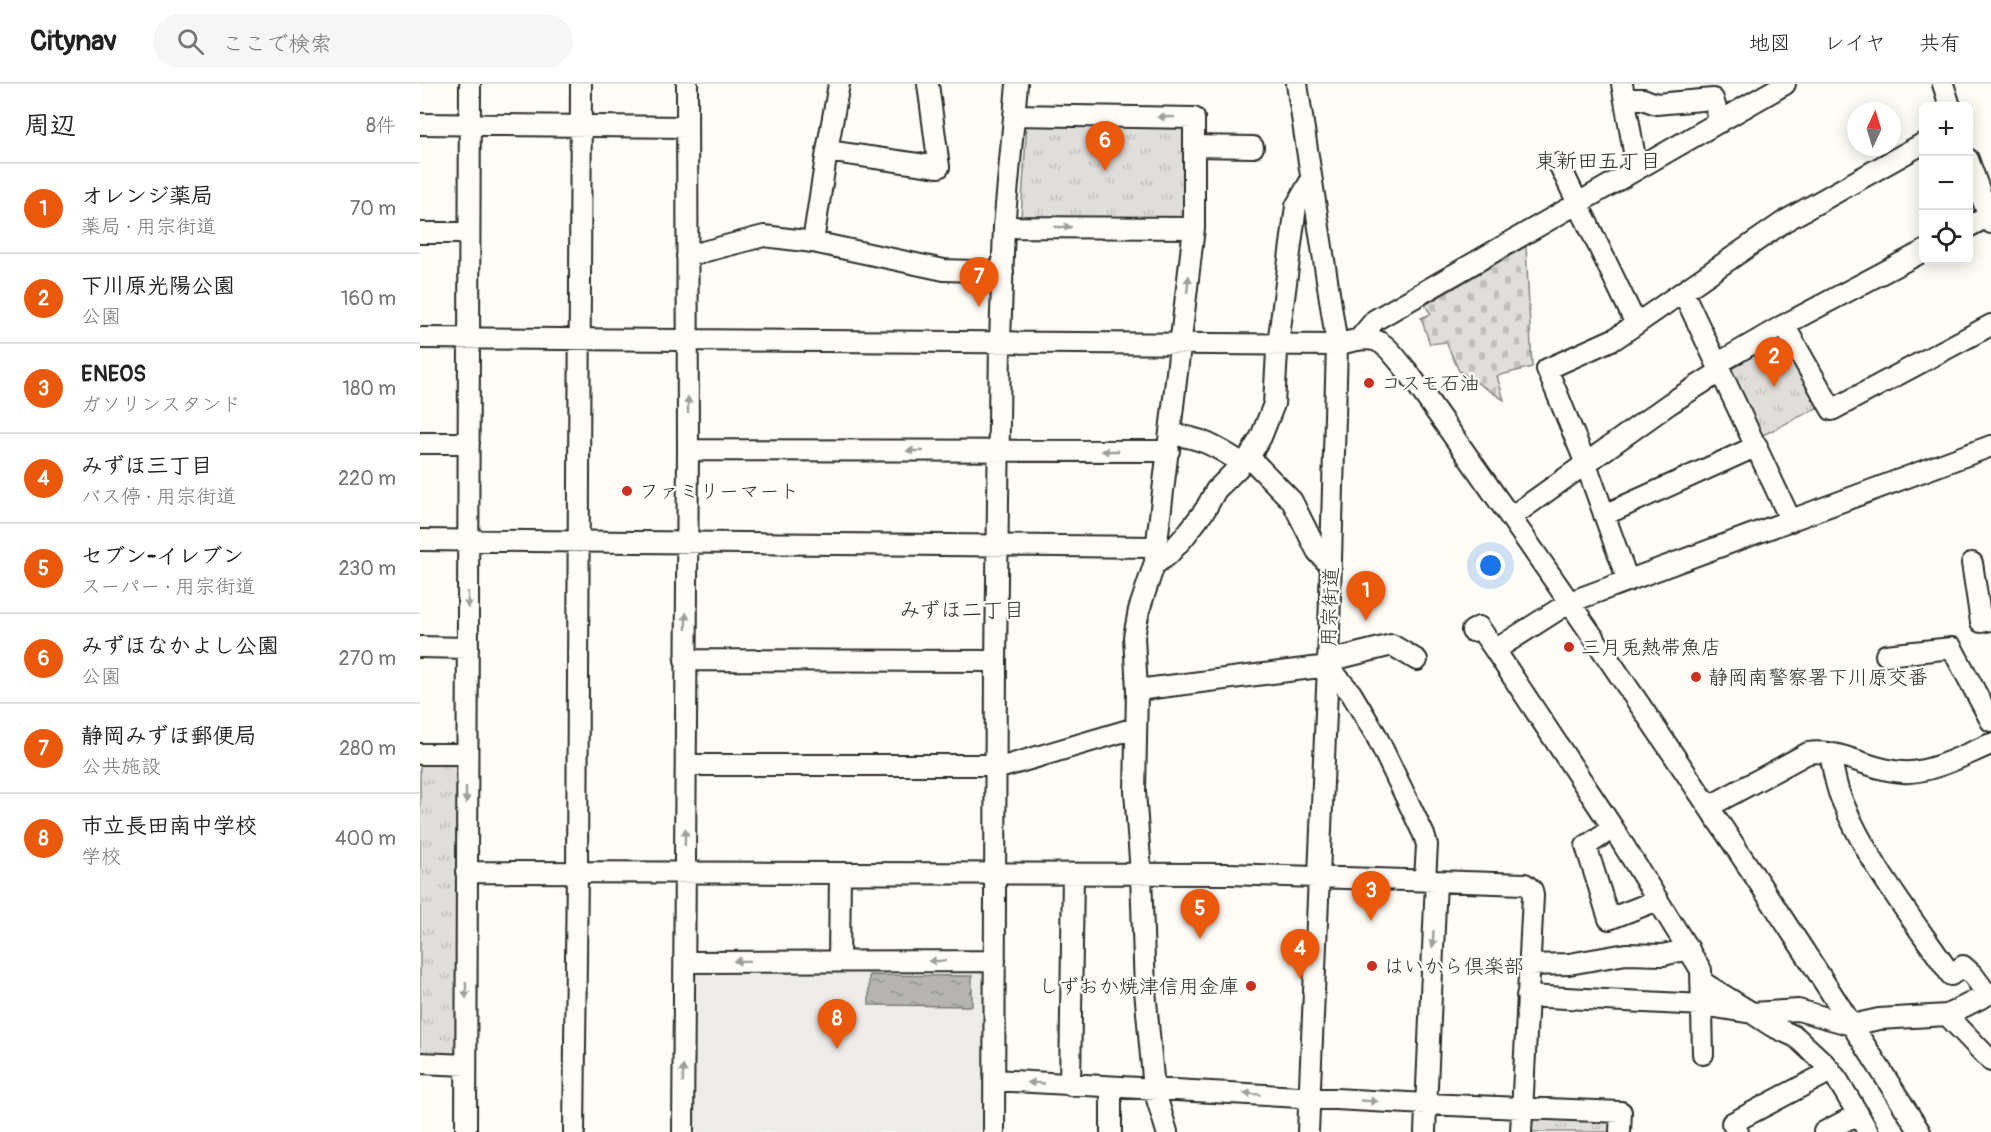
<!DOCTYPE html>
<html lang="ja">
<meta charset="utf-8">
<style>
:root{--surface:#fff;--page:#f6f6f6;--text:#222;--muted:#767676;--line:#e0e0e0;--accent:#ea580c}
body{margin:0;font-family:Pangolin,"Klee One",sans-serif;background:var(--page);color:var(--text)}
.controls{position:absolute;right:18px;top:18px;display:grid;overflow:hidden;border-radius:9px;box-shadow:0 3px 15px #0003}
.controls button{width:54px;height:54px;display:grid;place-items:center;padding:0;border:0;border-bottom:2px solid var(--line);background:var(--surface);color:var(--text);font:30px sans-serif}
.compass{position:absolute;left:1427px;top:18px;width:54px;height:54px;border-radius:50%;background:var(--surface);box-shadow:0 3px 15px #0003;rotate:4deg}
.you{position:absolute;left:1071px;top:482px;width:21px;height:21px;margin:-15px;border:4px solid #fff;border-radius:50%;background:#1a73e8;box-shadow:0 0 0 9px #1a73e833}
.badge{display:grid;place-items:center;width:39px;height:39px;border-radius:50%;background:var(--accent);color:#fff;font-size:20px;font-weight:700}
.pin{position:absolute;translate:-50% -50px;filter:drop-shadow(0 2px 3px #0008)}
.pin::after{content:'';position:absolute;top:32px;width:21px;height:18px;background:inherit;clip-path:polygon(0 0,100% 0,50% 100%)}
.list{margin:0;padding:0;list-style:none}
h2{display:flex;justify-content:space-between;align-items:center;height:78px;margin:0;padding:0 24px;font-size:26px}
h2 small{font-size:20px;font-weight:400;color:var(--muted)}
.list li{display:grid;grid-template-columns:39px 1fr auto;gap:18px;align-items:center;box-sizing:border-box;height:90px;padding:0 24px;border-top:2px solid var(--line)}
.list b{display:block;font-size:22px;white-space:nowrap}
.list p{margin:0;font-size:20px;white-space:nowrap;color:var(--muted)}
.list em{font-size:20px;font-style:normal;color:var(--muted)}
.icon{flex:none;width:33px;height:33px;fill:none;stroke:currentColor;stroke-width:2;stroke-linecap:round;stroke-linejoin:round}
.map{position:relative;flex:none;width:1571px;height:1048px;overflow:hidden}
header{display:flex;align-items:center;gap:36px;box-sizing:border-box;height:84px;padding:0 30px;background:var(--surface);border-bottom:2px solid var(--line)}
header strong{font-size:28px}
nav{display:flex;gap:33px;margin-inline-start:auto;font-size:21px}
.search{width:420px;height:54px;background:var(--page);display:flex;align-items:center;gap:15px;box-sizing:border-box;padding:0 21px;border-radius:33px;color:var(--muted);font-size:22px}
main{display:flex}
aside{flex:1;background:var(--surface)}
.map>svg:first-child{display:block}
</style>
<header>
<strong>Citynav</strong>
<div class="search"><svg class="icon" aria-label="search" viewBox="0 0 24 24"><circle cx="10" cy="10" r="6"/><path d="M15 15l6 6"/></svg>ここで検索</div>
<nav><a>地図</a><a>レイヤ</a><a>共有</a></nav>
</header>
<main>
<aside>
<h2>周辺<small>8件</small></h2>
<ul class="list">
<li><span class="badge">1</span><div><b>オレンジ薬局</b><p>薬局 · 用宗街道</p></div><em>70 m</em></li>
<li><span class="badge">2</span><div><b>下川原光陽公園</b><p>公園</p></div><em>160 m</em></li>
<li><span class="badge">3</span><div><b>ENEOS</b><p>ガソリンスタンド</p></div><em>180 m</em></li>
<li><span class="badge">4</span><div><b>みずほ三丁目</b><p>バス停 · 用宗街道</p></div><em>220 m</em></li>
<li><span class="badge">5</span><div><b>セブン-イレブン</b><p>スーパー · 用宗街道</p></div><em>230 m</em></li>
<li><span class="badge">6</span><div><b>みずほなかよし公園</b><p>公園</p></div><em>270 m</em></li>
<li><span class="badge">7</span><div><b>静岡みずほ郵便局</b><p>公共施設</p></div><em>280 m</em></li>
<li><span class="badge">8</span><div><b>市立長田南中学校</b><p>学校</p></div><em>400 m</em></li>
</ul>
</aside>
<div class="map">
<svg width="1571" height="1048" viewBox="0 0 1571 1048">
<defs>
<pattern id="grass-tufts" width="24" height="20" patternUnits="userSpaceOnUse" patternTransform="scale(1.5)"><rect width="24" height="20" fill="#dfdeda"/><path d="M3 7l-1-3M5 7V3M7 7l1-3M15 17l-1-3M17 17v-4M19 17l1-3" fill="none" stroke="#c0bfbb"/></pattern>
<pattern id="cemetery-stones" width="16" height="16" patternUnits="userSpaceOnUse" patternTransform="scale(1.5)"><rect width="16" height="16" fill="#dfdeda"/><path d="M2 7V4a2 2 0 0 1 4 0v3zM10 15v-3a2 2 0 0 1 4 0v3z" fill="#c0bfbb"/></pattern>
<pattern id="water-ripples" width="26" height="14" patternUnits="userSpaceOnUse" patternTransform="scale(1.5)"><rect width="26" height="14" fill="#b5b4b1"/><path d="M2 4q2-2 4 0t4 0M15 11q2-2 4 0t4 0" fill="none" stroke="#939390"/></pattern>
</defs>
<rect width="100%" height="100%" fill="#fdfcf7"/>
<filter id="ink" filterUnits="userSpaceOnUse"><feTurbulence type="fractalNoise" baseFrequency=".0167" numOctaves="2"/><feDisplacementMap in="SourceGraphic" scale="12" xChannelSelector="R" yChannelSelector="G"/><feConvolveMatrix kernelMatrix="1 2 1 2 8 2 1 2 1" color-interpolation-filters="sRGB"/></filter>
<g filter="url(#ink)">
<path fill="#edece8" d="M268 881 566 882 565 1048H267Z"/>
<path fill="url(#grass-tufts)" stroke="#858482" stroke-width="1.5" d="M607 38 767 40 766 135 601 133Z
M1364 253 1403 321 1341 352 1307 284Z
M0 673 42 679 40 973H0Z
M1113 1030 1193 1033 1192 1048H1112Z"/>
<path fill="url(#cemetery-stones)" stroke="#858482" stroke-width="1.5" d="M1106 162 1112 283 1077 292 1084 316 1039 287 1026 258 1010 260 1001 234 1011 230 1005 221Z"/>
<path fill="url(#water-ripples)" stroke="#7e7d7b" stroke-width="1.5" d="M449 891 552 892V922L449 921Z"/>
<g fill="none" stroke-linecap="round" stroke-linejoin="round">
<g stroke="#2b2b2b" stroke-width="24">
<path id="minor" d="M419 0 407 67 519 83 508 0
M877 0 917 261 908 582 888 1048
M1202 0 1217 85
M1523 0 1530 22
M1205 15H1223L1236 20 1293 15 1300 38
M595 31 774 34V144L735 475
M0 40 266 43
M774 62 833 63
M1548 75 1571 139
M1139 80 1216 240
M584 143 774 144
M1548 143 1569 132
M0 149H49
M393 158 407 67
M267 172 344 152 393 158 524 186 583 188
M1263 208 1371 437
M1364 241 1412 326 1571 241
M0 254 917 261C960 248 961 256 988 288 1165 537 1337 789 1500 1048
M940 254 955 236 1365 0
M1297 280 1364 241 1504 167
M751 351C779 352 798 364 822 379
M0 359H49
M268 366 749 367
M829 373 872 417 897 467 911 483
M1184 431 1337 362
M1091 433 1249 320 1301 287
M0 456 737 463
M1552 479 1561 538 1571 536
M1208 497 1166 380 1127 285 1196 254 1365 137 1504 59
M1052 547 1059 543 1075 566 1193 744 1281 886 1283 970
M0 563 48 564
M1075 566 1150 518 1571 362
M1466 571 1532 564 1571 637
M265 576 576 577
M908 577 972 561 997 576
M717 606 908 582 931 609 956 651 1004 751 1007 761 1005 796
M1410 669C1413 684 1415 700 1421 714 1447 778 1492 834 1531 891L1543 882 1553 891 1567 910
M0 670H47
M266 681H576
M576 685 715 644
M1290 722 1388 669C1420 664 1451 687 1483 688 1510 690 1546 670 1571 660
M1193 744 1166 762 1189 835 1238 816
M46 788 809 790 1105 800 1112 806 1113 812 1101 1048
M419 876 420 790
M265 878 575 877
M1108 881 1149 880 1206 870 1243 871 1269 865
M1282 898 1332 929 1378 926 1432 941 1459 935 1527 931 1571 909
M1107 912 1283 921 1332 929 1352 942 1376 953 1404 979 1417 995 1438 1030 1404 1048
M1527 931 1571 977
M0 979 46 981
M574 996 1006 1020 1201 1028 1200 1048
M650 1001 653 790
M1438 1030 1448 1048
M46 1048 50 0
M154 1048 157 788 161 0
M263 1048 268 366 267 0
M574 1048 576 577 580 258 584 143 597 0
M691 1048V1003
M747 1048 734 1005 725 906 721 790 715 707 717 606 714 553 719 526 734 481 749 470 765 452 785 426 796 406 829 373 841 353 854 320 857 268 876 122 891 96
M1005 1048 1016 797
M1318 1048 1312 1039 1411 987"/>
</g>
<use href="#minor" stroke="#fdfcf7" stroke-width="20"/>
</g>
<defs><path id="oneway-solid" d="M-6-.8H1V-3.2L6.5 0L1 3.2V.8H-6Z" transform="scale(1.5)"/></defs>
<g fill="#9e9e9b">
<use href="#oneway-solid" transform="translate(746 33) rotate(-179)"/>
<use href="#oneway-solid" transform="translate(643 143)"/>
<use href="#oneway-solid" transform="translate(768 200) rotate(-84)"/>
<use href="#oneway-solid" transform="translate(268 321) rotate(-90)"/>
<use href="#oneway-solid" transform="translate(495 367) rotate(-180)"/>
<use href="#oneway-solid" transform="translate(690 367) rotate(-180)"/>
<use href="#oneway-solid" transform="translate(48 516) rotate(90)"/>
<use href="#oneway-solid" transform="translate(266 537) rotate(-89)"/>
<use href="#oneway-solid" transform="translate(46 711) rotate(90)"/>
<use href="#oneway-solid" transform="translate(265 753) rotate(-89)"/>
<use href="#oneway-solid" transform="translate(1013 855) rotate(93)"/>
<use href="#oneway-solid" transform="translate(322 877) rotate(179)"/>
<use href="#oneway-solid" transform="translate(517 877) rotate(-180)"/>
<use href="#oneway-solid" transform="translate(46 906) rotate(90)"/>
<use href="#oneway-solid" transform="translate(263 990) rotate(-89)"/>
<use href="#oneway-solid" transform="translate(616 999) rotate(-177)"/>
<use href="#oneway-solid" transform="translate(832 1010) rotate(-176)"/>
<use href="#oneway-solid" transform="translate(949 1017) rotate(3)"/>
</g>
</g>
<g fill="#c8321e" stroke="#fdfcf7" stroke-width="2">
<circle cx="949" cy="299" r="6"/>
<circle cx="207" cy="407" r="6"/>
<circle cx="1149" cy="563" r="6"/>
<circle cx="1276" cy="593" r="6"/>
<circle cx="952" cy="882" r="6"/>
<circle cx="831" cy="902" r="6"/>
</g>
<g text-anchor="middle" dominant-baseline="central" stroke-width="4.5" stroke-linejoin="round" paint-order="stroke">
<g font-size="20" fill="#2b2b2b" stroke="#fdfcf7" text-anchor="start">
<text x="961" y="299">コスモ石油</text>
<text x="219" y="407">ファミリーマート</text>
<text x="1161" y="563">三月兎熱帯魚店</text>
<text x="1288" y="593">静岡南警察署下川原交番</text>
<text x="964" y="882">はいから倶楽部</text>
<text x="819" y="902" text-anchor="end">しずおか焼津信用金庫</text>
</g>
<g font-size="20" fill="#2b2b2b" stroke="#fdfcf7">
<text transform="translate(910 523) rotate(-88)">用宗街道</text>
</g>
<g font-size="21" fill="#2b2b2b" stroke="#fdfcf7">
<text x="1178" y="77">東新田五丁目</text>
<text x="542" y="526">みずほ二丁目</text>
</g>
</g>
</svg>
<div class="controls">
<button>+</button>
<button>−</button>
<button><svg class="icon" aria-label="locate" viewBox="0 0 24 24"><circle cx="12" cy="12" r="6"/><path d="M12 2v4M12 18v4M2 12h4M18 12h4"/></svg></button>
</div>
<svg class="compass" viewBox="-18 -18 36 36"><path d="M0-13l5 13h-10z" fill="#e53935"/><path d="M0 13l5-13h-10z" fill="#767676"/></svg>
<div class="you"></div>
<div class="pin badge" style="left:946px;top:537px">1</div>
<div class="pin badge" style="left:1354px;top:303px">2</div>
<div class="pin badge" style="left:951px;top:837px">3</div>
<div class="pin badge" style="left:880px;top:895px">4</div>
<div class="pin badge" style="left:780px;top:855px">5</div>
<div class="pin badge" style="left:685px;top:87px">6</div>
<div class="pin badge" style="left:559px;top:223px">7</div>
<div class="pin badge" style="left:417px;top:965px">8</div>
</div>
</main>
